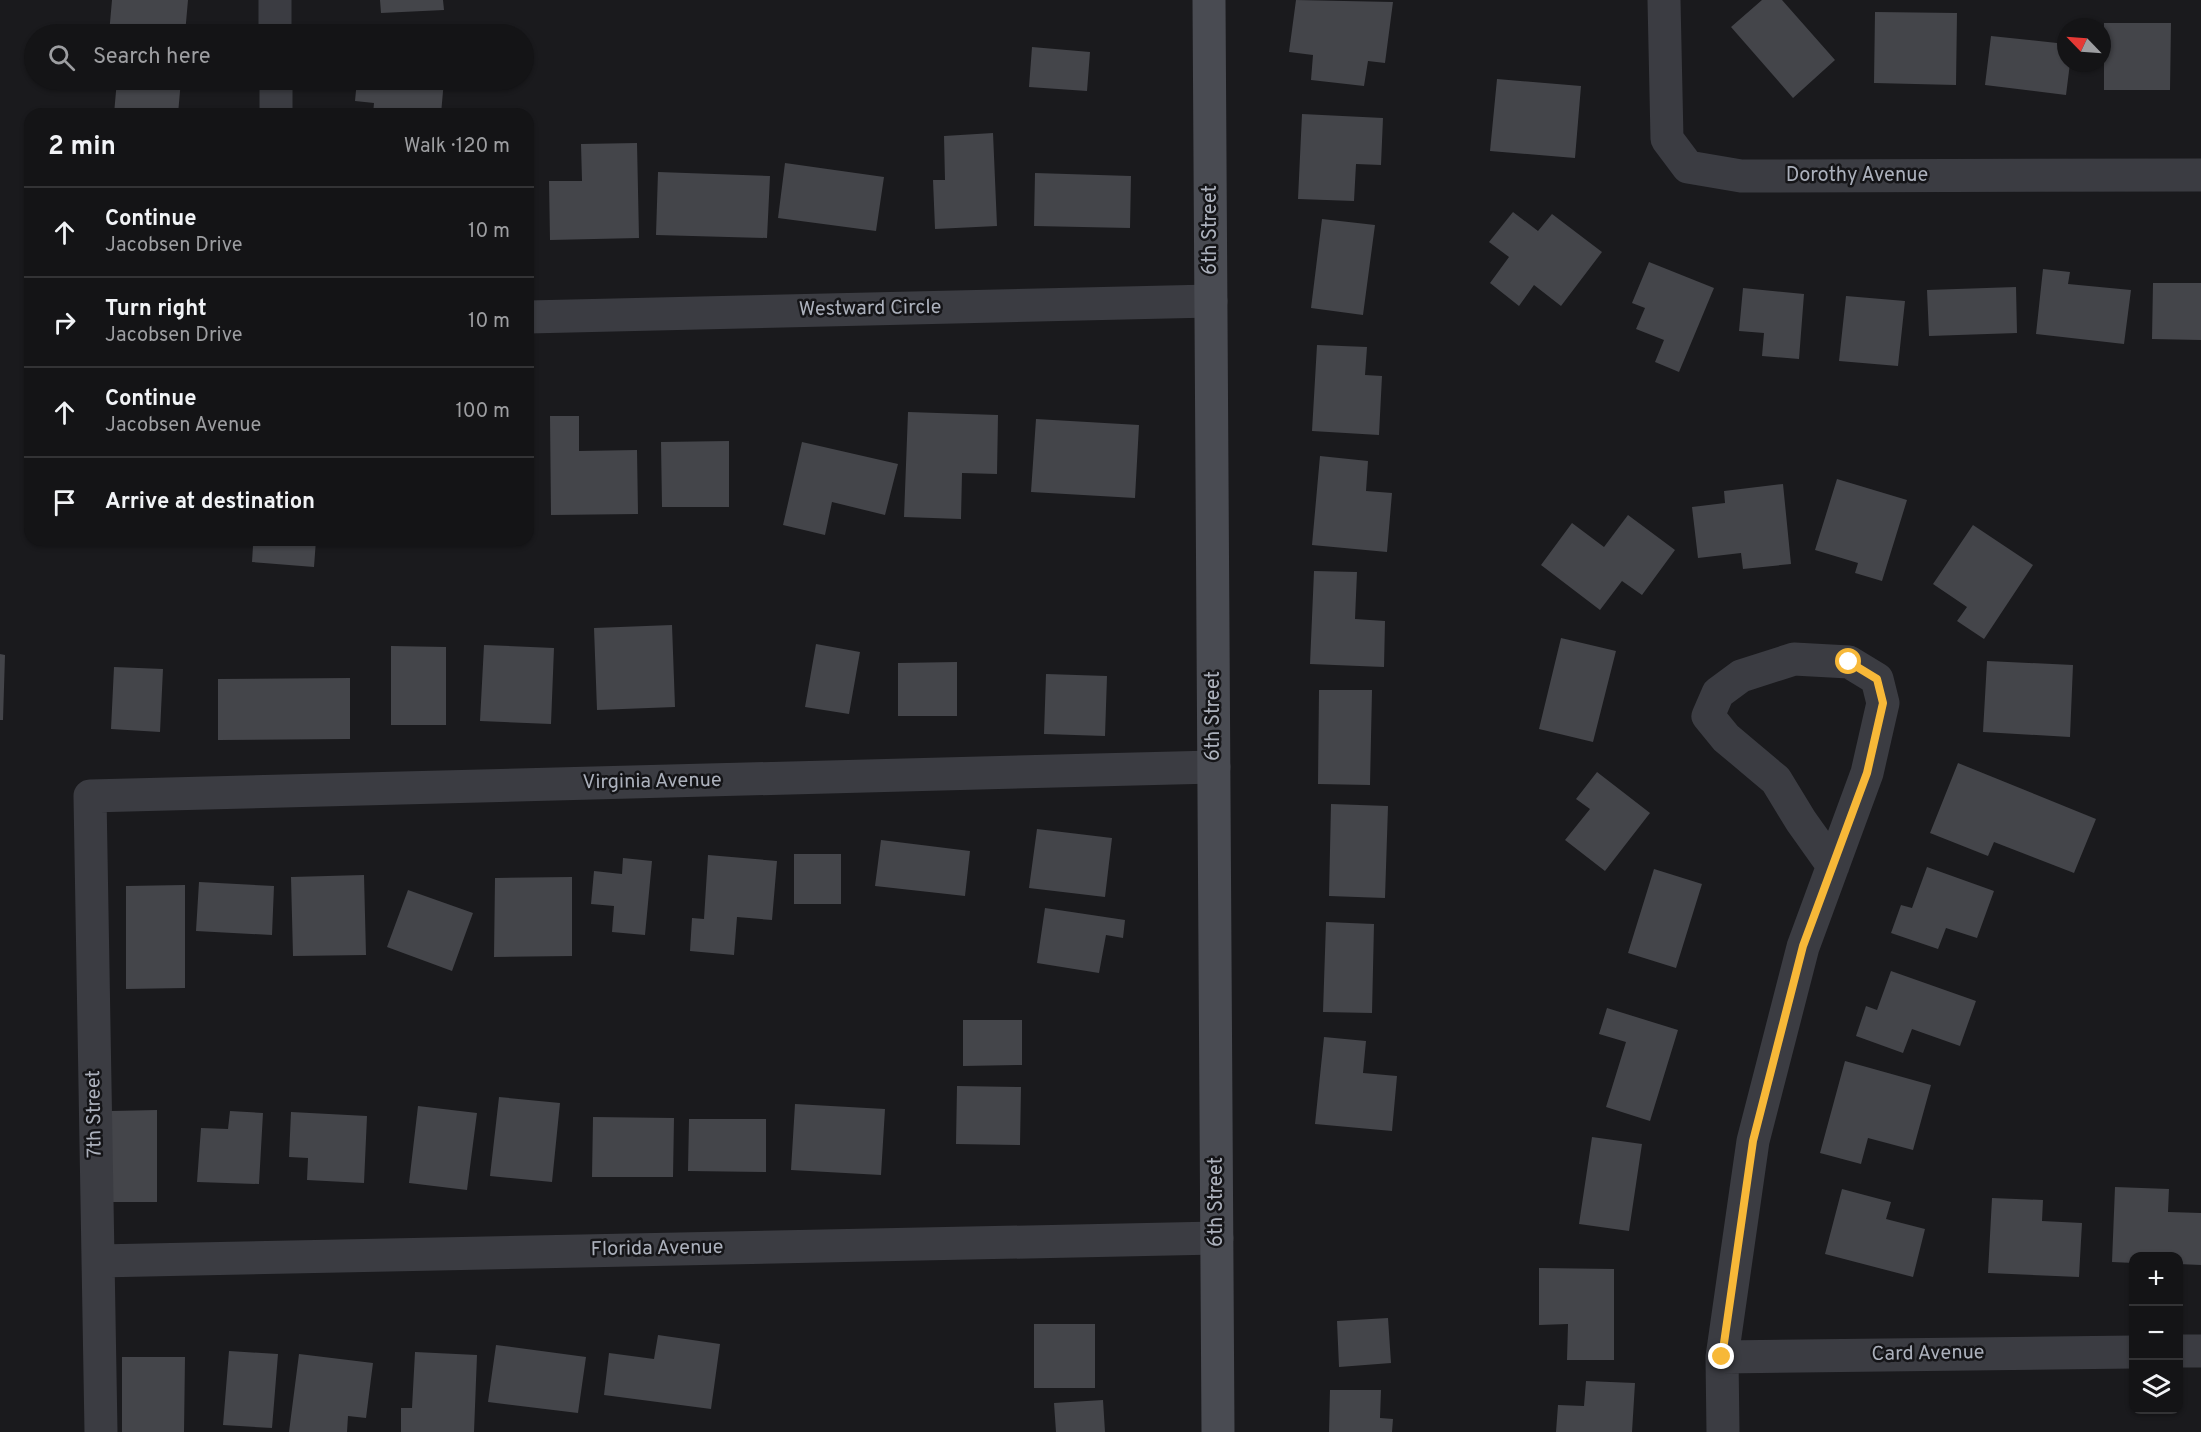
<!DOCTYPE html>
<meta charset="utf-8">
<style>
:root{--surface:#141416;--page:#212123;--text:#f1f3f6;--muted:#9d9ea1;--line:#333335}
body{margin:0;font-family:Overpass,sans-serif;background:var(--page);color:var(--text)}
.controls{position:absolute;right:18px;bottom:18px;display:grid;overflow:hidden;border-radius:12px;box-shadow:0 2px 4px #0004}
.controls button{width:54px;height:54px;display:grid;place-items:center;padding:0;border:0;border-bottom:2px solid var(--line);background:var(--surface);color:var(--text);font:30px sans-serif}
.compass{position:absolute;left:2057px;top:18px;width:54px;height:54px;border-radius:50%;background:var(--surface);box-shadow:0 2px 4px #0004;rotate:295deg}
.stop{position:absolute;width:18px;height:18px;margin:-14px;border:4px solid #f7b838;border-radius:50%;background:#fff}
.stop.end{background:#f7b838;border-color:#fff;box-shadow:0 2px 6px #0008}
.list{margin:0;padding:0;list-style:none}
h2{display:flex;justify-content:space-between;align-items:center;height:78px;margin:0;padding:0 24px;font-size:26px}
h2 small{font-size:20px;font-weight:400;color:var(--muted)}
.list li{display:grid;grid-template-columns:39px 1fr auto;gap:18px;align-items:center;box-sizing:border-box;height:90px;padding:0 24px;border-top:2px solid var(--line)}
.list b{display:block;font-size:22px;white-space:nowrap}
.list p{margin:0;font-size:20px;white-space:nowrap;color:var(--muted)}
.list em{font-size:20px;font-style:normal;color:var(--muted)}
.icon{flex:none;width:33px;height:33px;fill:none;stroke:currentColor;stroke-width:2;stroke-linecap:round;stroke-linejoin:round}
.map{position:relative;flex:none;width:2201px;height:1432px;overflow:hidden}
.search{position:absolute;background:var(--surface);box-shadow:0 2px 4px #0004;left:24px;top:24px;width:510px;height:66px;display:flex;align-items:center;gap:15px;box-sizing:border-box;padding:0 21px;border-radius:33px;color:var(--muted);font-size:22px}
.panel{position:absolute;background:var(--surface);box-shadow:0 2px 4px #0004;left:24px;top:108px;width:510px;height:438px;border-radius:18px}
.map>svg:first-child{display:block}
</style>
<div class="map">
<svg width="2201" height="1432" viewBox="0 0 2201 1432">
<rect width="100%" height="100%" fill="#1a1a1d"/>
<path fill="#44454a" d="M112 0H188L185 34H109Z
M380 0H443L444 10 381 13Z
M1296 0 1393 2 1385 63 1368 61 1364 86 1311 80 1313 55 1289 52Z
M1762 0H1782L1835 60 1793 98 1731 27Z
M1875 12 1957 13 1956 85 1874 83Z
M2104 23H2171L2170 90H2104Z
M1991 36 2066 44V63H2070L2066 95 1985 85Z
M1032 47 1090 52 1087 91 1029 87Z
M1497 79 1581 86 1575 158 1490 151Z
M117 80H181L178 114H114Z
M357 80H444L441 114H373L374 103 355 101Z
M1302 114 1383 118 1381 165 1356 164 1354 201 1298 199Z
M993 133 997 226 935 229 933 180H945L944 136Z
M637 143 639 238 550 240 549 181H582L581 144Z
M785 163 884 177 876 231 778 218Z
M658 172 770 176 767 238 656 235Z
M1035 173 1131 176 1130 228 1034 226Z
M1513 212 1538 231 1552 214 1602 252 1561 306 1534 285 1519 306 1490 283 1509 257 1489 242Z
M1322 219 1375 225 1363 315 1311 308Z
M1649 262 1714 288 1679 372 1655 362 1664 340 1636 329 1645 308 1632 303Z
M2043 269 2070 272 2068 284 2131 290 2124 344 2036 334Z
M2153 283H2201V340L2152 339Z
M2016 287 2017 333 1929 336 1927 290Z
M1743 288 1804 294 1799 359 1762 356 1764 333 1739 331Z
M1846 296 1905 301 1898 366 1839 361Z
M1317 345 1367 347 1365 375 1382 376 1379 435 1312 431Z
M908 412 998 415 997 474 962 473 961 519 904 517Z
M550 416H579V451L637 450 638 514 551 515Z
M1036 419 1139 425 1135 498 1031 492Z
M729 441V507H662L661 442Z
M802 442 898 464 885 515 832 502 825 535 783 525Z
M1320 456 1368 461 1366 491 1392 493 1387 552 1312 545Z
M1837 479 1907 500 1882 581 1855 573 1858 563 1815 550Z
M1783 484 1791 564 1743 569 1741 553 1698 558 1692 507 1725 503 1724 491Z
M1628 515 1675 550 1642 595 1622 581 1600 610 1541 565 1572 523 1604 547Z
M1973 525 2033 565 1984 639 1957 621 1967 607 1933 584Z
M219 540H316L314 567 252 562 253 546 219 544Z
M323 540H342L341 543 323 542Z
M1314 571 1357 572 1355 619 1385 621 1384 667 1310 664Z
M672 625 675 707 597 710 594 628Z
M1561 638 1616 651 1593 742 1539 729Z
M816 644 860 652 849 714 805 707Z
M484 645 554 648 551 724 480 721Z
M391 646 446 647V725H391Z
M0 654 5 655 3 720H0Z
M1987 661 2073 665 2070 737 1983 732Z
M957 662V716H898V663Z
M114 667 163 669 160 732 111 729Z
M1046 674 1107 676 1105 736 1044 734Z
M350 678V739L218 740V679Z
M1319 690H1372L1370 785 1318 784Z
M1958 763 2096 819 2074 873 1994 842 1988 856 1930 833Z
M1597 772 1650 813 1605 871 1565 840 1590 809 1576 799Z
M1331 804 1388 806 1385 898 1329 896Z
M1037 829 1112 838 1105 897 1029 888Z
M881 840 970 851 965 896 875 886Z
M794 854H841V904H794Z
M708 855 777 861 772 920 737 917 734 955 690 951 692 918 704 919Z
M623 858 652 861 645 935 612 932 614 906 591 904 594 871 622 874Z
M1927 867 1994 891 1977 938 1946 928 1938 949 1891 933 1901 905 1912 908Z
M1654 869 1702 884 1676 968 1628 953Z
M364 875 366 955 293 956 291 877Z
M572 877V956L494 957 495 878Z
M199 882 274 886 272 935 196 931Z
M185 885V988L126 989V886Z
M408 890 473 913 452 971 387 947Z
M1045 908 1125 920 1123 938 1106 935 1099 973 1037 963Z
M1326 922 1374 924 1372 1013 1323 1012Z
M1891 971 1976 1001 1960 1046 1912 1029 1903 1053 1856 1036 1866 1006 1877 1010Z
M1607 1008 1678 1030 1650 1121 1606 1107 1626 1042 1599 1034Z
M963 1020H1022V1065L963 1066Z
M1324 1037 1366 1041 1363 1073 1397 1076 1392 1131 1315 1124Z
M1845 1061 1931 1085 1913 1150 1868 1138 1861 1164 1820 1153Z
M957 1086 1021 1087 1020 1145 956 1144Z
M499 1097 560 1103 552 1182 490 1176Z
M795 1104 885 1109 881 1175 791 1170Z
M418 1106 477 1113 467 1190 409 1183Z
M157 1110V1202H111V1111Z
M230 1111 263 1113 259 1184 197 1182 201 1128 228 1129Z
M291 1112 367 1116 364 1183 307 1180 308 1158 289 1157Z
M593 1117 674 1118 673 1177H592Z
M689 1119H766V1172L688 1171Z
M1592 1137 1642 1144 1629 1231 1579 1224Z
M2115 1187 2169 1189 2168 1212 2201 1213V1265L2178 1264V1256H2134V1263L2112 1262Z
M1842 1189 1891 1202 1886 1219 1925 1229 1913 1277 1825 1254Z
M1992 1198 2043 1200 2042 1221 2082 1223 2079 1277 1988 1273Z
M1539 1268 1614 1269V1360H1567L1568 1324 1539 1325Z
M1388 1318 1391 1363 1339 1367 1337 1321Z
M1034 1324H1095V1388H1034Z
M658 1335 720 1344 711 1409 604 1395 609 1353 654 1359Z
M496 1345 586 1357 578 1413 488 1402Z
M229 1351 278 1354 272 1428 223 1425Z
M415 1352 477 1355 474 1432H401V1408H412Z
M299 1354 373 1363 366 1418 348 1416 347 1432H289Z
M122 1357H185L184 1432H122Z
M1586 1381 1635 1383 1632 1432H1556L1558 1405 1584 1406Z
M1330 1390H1381L1380 1418 1393 1419 1392 1432H1329Z
M1103 1400 1105 1432H1056L1054 1403Z"/>
<g fill="none" stroke-linecap="round" stroke-linejoin="round">
<path stroke="#3b3c42" stroke-width="33" d="M275 0V34
M1664 0 1667 139 1688 167 1741 176 2201 175
M276 80V114
M528 317 1211 301
M98 1261 1217 1238
M2178 1351H2201
M1722 1357 2134 1352
M101 1432 90 796 1214 767
M1723 1432 1722 1357 1753 1141 1803 947 1867 773 1883 703 1877 679 1849 662 1794 659 1741 676 1718 693 1708 716 1726 738 1776 780 1801 821 1833 866"/>
<path stroke="#494b52" stroke-width="33" d="M1209 0 1218 1432"/>
</g>
<g fill="none" stroke-linecap="round" stroke-linejoin="round">
<path stroke="#f7b838" stroke-width="8" d="M1722 1357 1753 1141 1803 946 1867 773 1883 703 1877 679 1849 662"/>
</g>
<g text-anchor="middle" dominant-baseline="central" stroke-width="5" stroke-linejoin="round" paint-order="stroke">
<g font-size="20" fill="#acb1bc" stroke="#151518">
<text x="1857" y="176">Dorothy Avenue</text>
<text transform="translate(1211 230) rotate(-90)">6th Street</text>
<text transform="translate(870 309) rotate(-1)">Westward Circle</text>
<text transform="translate(1214 716) rotate(-90)">6th Street</text>
<text transform="translate(652 782) rotate(-1)">Virginia Avenue</text>
<text transform="translate(95 1114) rotate(-91)">7th Street</text>
<text transform="translate(1217 1202) rotate(-90)">6th Street</text>
<text transform="translate(657 1249) rotate(-1)">Florida Avenue</text>
<text transform="translate(1928 1354) rotate(-1)">Card Avenue</text>
</g>
</g>
</svg>
<div class="controls">
<button>+</button>
<button>−</button>
<button><svg class="icon" aria-label="layers" viewBox="0 0 24 24"><path d="M12 4l9 5-9 5-9-5zM3 14l9 5 9-5"/></svg></button>
</div>
<svg class="compass" viewBox="-18 -18 36 36"><path d="M0-13l5 13h-10z" fill="#e53935"/><path d="M0 13l5-13h-10z" fill="#9d9ea1"/></svg>
<div class="stop" style="left:1849px;top:662px"></div>
<div class="stop end" style="left:1722px;top:1357px"></div>
<div class="search"><svg class="icon" aria-label="search" viewBox="0 0 24 24"><circle cx="10" cy="10" r="6"/><path d="M15 15l6 6"/></svg>Search here</div>
<section class="panel">
<h2>2 min<small>Walk · 120 m</small></h2>
<ul class="list">
<li><svg class="icon" aria-label="ahead" viewBox="0 0 24 24"><path d="M12 20V5M6 11l6-6 6 6"/></svg><div><b>Continue</b><p>Jacobsen Drive</p></div><em>10 m</em></li>
<li><svg class="icon" aria-label="right" viewBox="0 0 24 24"><path d="M7 20v-9h11M14 6l5 5-5 5"/></svg><div><b>Turn right</b><p>Jacobsen Drive</p></div><em>10 m</em></li>
<li><svg class="icon" aria-label="ahead" viewBox="0 0 24 24"><path d="M12 20V5M6 11l6-6 6 6"/></svg><div><b>Continue</b><p>Jacobsen Avenue</p></div><em>100 m</em></li>
<li><svg class="icon" aria-label="arrive" viewBox="0 0 24 24"><path d="M6 21V4h12l-3 4 3 4H6"/></svg><div><b>Arrive at destination</b></div></li>
</ul>
</section>
</div>
